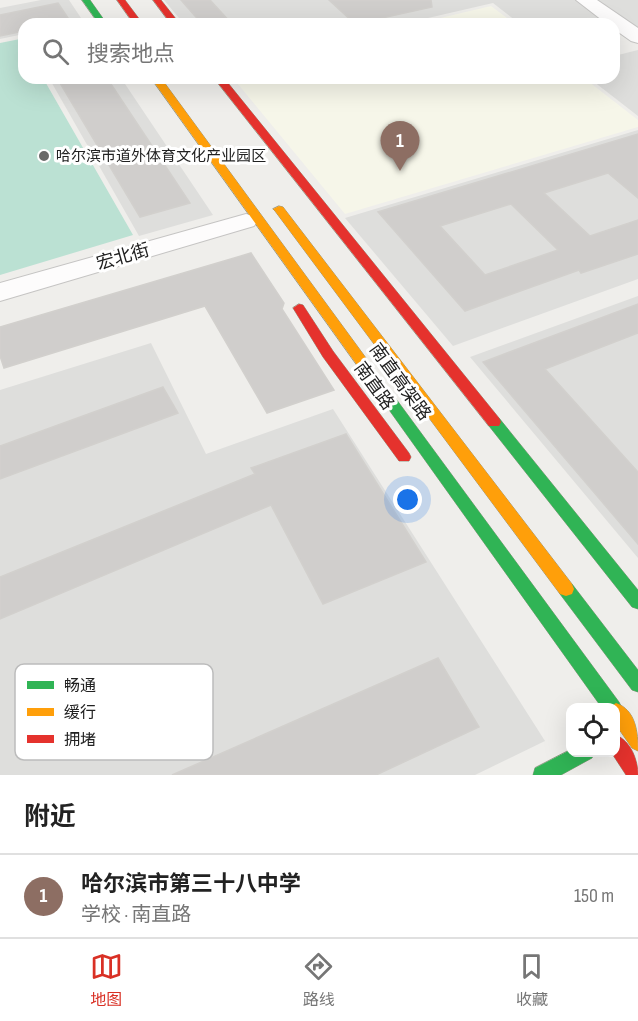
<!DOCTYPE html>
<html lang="zh">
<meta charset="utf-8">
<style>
:root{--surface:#fff;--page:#f6f6f6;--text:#222;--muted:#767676;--line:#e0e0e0;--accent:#d93025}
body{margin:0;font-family:"Sofia Sans Condensed","Noto Sans SC",sans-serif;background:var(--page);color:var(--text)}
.controls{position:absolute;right:18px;bottom:18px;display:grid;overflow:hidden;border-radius:12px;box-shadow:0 6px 24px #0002}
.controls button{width:54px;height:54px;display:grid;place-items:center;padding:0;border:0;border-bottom:2px solid var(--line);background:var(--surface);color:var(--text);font:30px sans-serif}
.you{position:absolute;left:408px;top:500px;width:21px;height:21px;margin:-15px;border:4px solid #fff;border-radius:50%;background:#1a73e8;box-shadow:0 0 0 9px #1a73e833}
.badge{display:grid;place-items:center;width:39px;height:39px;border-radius:50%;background:var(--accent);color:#fff;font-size:20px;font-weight:700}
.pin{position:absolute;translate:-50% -50px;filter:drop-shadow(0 2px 3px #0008)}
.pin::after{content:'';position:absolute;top:32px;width:21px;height:18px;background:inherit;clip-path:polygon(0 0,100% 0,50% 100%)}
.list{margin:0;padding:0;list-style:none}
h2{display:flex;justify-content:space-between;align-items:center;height:78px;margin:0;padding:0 24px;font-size:26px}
h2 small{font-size:20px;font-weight:400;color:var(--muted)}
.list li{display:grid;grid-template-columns:39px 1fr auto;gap:18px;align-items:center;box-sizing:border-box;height:84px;padding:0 24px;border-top:2px solid var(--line)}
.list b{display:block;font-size:22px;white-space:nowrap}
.list p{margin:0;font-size:20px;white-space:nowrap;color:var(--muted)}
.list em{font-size:20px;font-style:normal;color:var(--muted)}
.icon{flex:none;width:33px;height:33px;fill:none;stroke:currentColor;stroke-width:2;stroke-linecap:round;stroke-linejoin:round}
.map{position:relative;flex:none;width:638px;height:775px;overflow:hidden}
.search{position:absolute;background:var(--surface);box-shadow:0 6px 24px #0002;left:18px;right:18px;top:18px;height:66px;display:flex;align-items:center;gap:15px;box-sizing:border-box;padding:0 21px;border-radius:18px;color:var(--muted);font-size:22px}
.sheet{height:162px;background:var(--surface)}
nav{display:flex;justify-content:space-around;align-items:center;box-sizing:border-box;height:84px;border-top:2px solid var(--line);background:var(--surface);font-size:16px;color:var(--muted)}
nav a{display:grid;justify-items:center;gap:3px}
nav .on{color:var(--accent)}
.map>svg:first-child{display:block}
</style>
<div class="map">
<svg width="638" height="775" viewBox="0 0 638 775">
<rect width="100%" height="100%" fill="#efeeeb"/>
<path fill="#dededc" d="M41 0H69L85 24H24V34L0 39V8Z
M164 0H576L611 24H520L493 3 402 24H184Z
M593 0H638V31Z
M638 50V116L589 78H614V56Z
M49 78H121L213 215 139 236Z
M638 130V279L453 346 345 218Z
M638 296V558L470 357Z
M151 343 206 454 333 409 545 741 475 775H0V390Z"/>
<path fill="#f6f6e9" d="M491 6 515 24H415Z
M233 78H584L638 120V127L345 214Z"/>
<path fill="#bbe1d3" d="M20 39 24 46V78H43L133 235 0 275V43Z"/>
<path fill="#d0cecc" stroke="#d2d0cd" stroke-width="1.5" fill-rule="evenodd" d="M181 0H210L232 24H202Z
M329 0H431L432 7 355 24Z
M58 3 72 24H24V31L0 36V15Z
M57 78H107L190 203 140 217Z
M638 134V198L608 173 544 193 590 236 638 220V254L581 273 579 270 465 311 378 212ZM511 204 558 250 485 275 440 226Z
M251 253 284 303 282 309 334 390 267 413 205 306 4 368 0 356V327Z
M638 304V333L545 369 638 472V544L483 362Z
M163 387 178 413 0 479V446Z
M346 434 426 562 323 604 271 505 0 619V577L255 474 251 468Z
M438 658 479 727 376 775H172Z"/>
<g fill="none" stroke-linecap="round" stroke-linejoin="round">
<g stroke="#c5c4c3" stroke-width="2">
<path id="street" d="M576 0H597L638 28V43L631 41 614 29V24H607Z
M246 214 254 216 258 221 254 226 0 301V283Z"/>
</g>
<g stroke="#959785" stroke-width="1">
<path id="fast" d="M82 0H90L107 24H99Z
M372 371 377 373 619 702 622 708 619 714 616 715V708H602L367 379 365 376Z
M494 417 499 418 638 590V609L632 607 489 426 487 422 489 418Z
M566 582 572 584 638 670V692L632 690 560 594 558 589 560 584Z
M570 750V752H595L592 758 561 775H533L535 768Z"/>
</g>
<g stroke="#959785" stroke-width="1">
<path id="slow" d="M151 78H161L377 373 379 376 377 379H367Z
M279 206 283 207 572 584 574 589 572 594 566 596 560 594 275 211 273 209Z
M616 703C636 710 638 732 638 751L632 748 616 725V708H609Z"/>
</g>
<g stroke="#959785" stroke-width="1">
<path id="jam" d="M117 0H125L143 24H134Z
M153 0H161L180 24H171Z
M214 78H224L499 418 501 422 499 426H489Z
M299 304 303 305 333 351 409 453 411 457 409 461H399L323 357 293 308Z
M616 735C631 741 638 760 638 775H626L611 752H616Z"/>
</g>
<use href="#street" fill="#fdfcfc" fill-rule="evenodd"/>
<use href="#fast" fill="#30b455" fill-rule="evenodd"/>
<use href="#slow" fill="#ff9f0a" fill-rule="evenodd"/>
<use href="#jam" fill="#e5322d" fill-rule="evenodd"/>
</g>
<circle fill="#696968" stroke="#fff" stroke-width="2" cx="44" cy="156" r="6"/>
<g text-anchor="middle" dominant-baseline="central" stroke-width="6" stroke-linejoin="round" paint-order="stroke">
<g font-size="15" fill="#212121" stroke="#fff" text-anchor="start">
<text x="56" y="156">哈尔滨市道外体育文化产业园区</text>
</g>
<g font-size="18" fill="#212121" stroke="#fff">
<text transform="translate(123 257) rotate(-16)">宏北街</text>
<text transform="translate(400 382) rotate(54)">南直高架路</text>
<text transform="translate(374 386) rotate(54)">南直路</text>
</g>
</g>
<rect x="15" y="664" width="198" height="96" rx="9" fill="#fff" stroke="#bcbcbc" stroke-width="1.5"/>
<rect x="27" y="681" width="27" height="8" fill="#30b455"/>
<rect x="27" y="708" width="27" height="8" fill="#ff9f0a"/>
<rect x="27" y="735" width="27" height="8" fill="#e5322d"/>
<g font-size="16" fill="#212121">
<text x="64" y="691">畅通</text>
<text x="64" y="718">缓行</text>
<text x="64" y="745">拥堵</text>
</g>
</svg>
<div class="controls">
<button><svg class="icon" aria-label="locate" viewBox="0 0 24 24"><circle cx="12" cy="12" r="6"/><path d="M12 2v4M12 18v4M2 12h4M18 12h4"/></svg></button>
</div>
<div class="you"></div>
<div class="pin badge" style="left:400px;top:171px;background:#8d6e63">1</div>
<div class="search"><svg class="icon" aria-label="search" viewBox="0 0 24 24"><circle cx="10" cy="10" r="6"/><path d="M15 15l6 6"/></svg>搜索地点</div>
</div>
<section class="sheet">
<h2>附近<small></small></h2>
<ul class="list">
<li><span class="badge" style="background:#8d6e63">1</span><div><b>哈尔滨市第三十八中学</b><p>学校 · 南直路</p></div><em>150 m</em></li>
</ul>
</section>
<nav>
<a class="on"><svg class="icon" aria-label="map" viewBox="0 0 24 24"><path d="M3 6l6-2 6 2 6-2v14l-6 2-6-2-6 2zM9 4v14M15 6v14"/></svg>地图</a>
<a><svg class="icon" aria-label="directions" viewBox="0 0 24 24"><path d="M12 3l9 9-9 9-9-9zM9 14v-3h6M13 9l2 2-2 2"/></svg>路线</a>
<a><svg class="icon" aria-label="saved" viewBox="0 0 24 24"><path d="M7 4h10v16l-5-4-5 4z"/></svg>收藏</a>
</nav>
